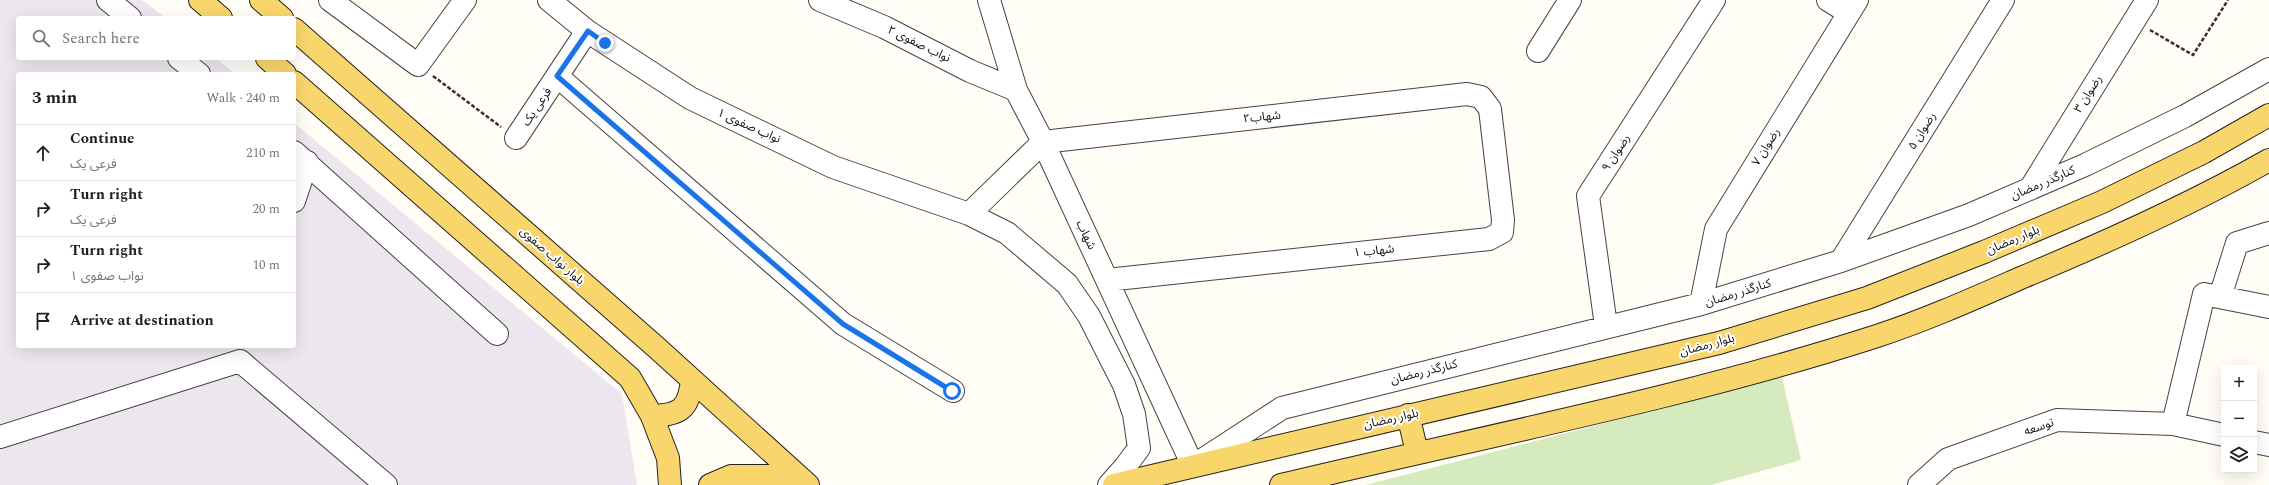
<!DOCTYPE html>
<meta charset="utf-8">
<style>
:root{--surface:#fff;--page:#f6f6f6;--text:#202124;--muted:#757577;--line:#e0e0e0}
body{margin:0;font-family:Spectral,"Noto Sans Arabic",serif;background:var(--page);color:var(--text)}
.controls{position:absolute;right:12px;bottom:12px;display:grid;overflow:hidden;border-radius:4px;box-shadow:0 4px 16px #0002}
.controls button{width:36px;height:36px;display:grid;place-items:center;padding:0;border:0;border-bottom:1px solid var(--line);background:var(--surface);color:var(--text);font:20px sans-serif}
.stop{position:absolute;width:12px;height:12px;margin:-9px;border:3px solid #1a73e8;border-radius:50%;background:#fff}
.stop.end{background:#1a73e8;border-color:#fff;box-shadow:0 1px 4px #0008}
.list{margin:0;padding:0;list-style:none}
h2{display:flex;justify-content:space-between;align-items:center;height:52px;margin:0;padding:0 16px;font-size:17px}
h2 small{font-size:13px;font-weight:400;color:var(--muted)}
.list li{display:grid;grid-template-columns:26px 1fr auto;gap:12px;align-items:center;box-sizing:border-box;height:56px;padding:0 16px;border-top:1px solid var(--line)}
.list b{display:block;font-size:15px;white-space:nowrap}
.list p{margin:0;font-size:13px;white-space:nowrap;color:var(--muted)}
.list em{font-size:13px;font-style:normal;color:var(--muted)}
.icon{flex:none;width:22px;height:22px;fill:none;stroke:currentColor;stroke-width:2;stroke-linecap:round;stroke-linejoin:round}
.map{position:relative;flex:none;width:2269px;height:485px;overflow:hidden}
.search{position:absolute;background:var(--surface);box-shadow:0 4px 16px #0002;left:16px;top:16px;width:280px;height:44px;display:flex;align-items:center;gap:10px;box-sizing:border-box;padding:0 14px;border-radius:4px;color:var(--muted);font-size:15px}
.panel{position:absolute;background:var(--surface);box-shadow:0 4px 16px #0002;left:16px;top:72px;width:280px;height:276px;border-radius:4px}
.map>svg:first-child{display:block}
</style>
<div class="map">
<svg width="2269" height="485" viewBox="0 0 2269 485">
<rect width="100%" height="100%" fill="#fffdf5"/>
<path fill="#eee6ef" d="M0 0H142L166 18H18V58H216L235 74H18V346H294V123L622 394 637 485H0Z"/>
<path fill="#d5ebbd" d="M1782 377 1801 460 1711 485H1366Z"/>
<g fill="none" stroke-linecap="round" stroke-linejoin="round">
<g stroke="#444" stroke-width="24">
<path id="minor" d="M108 0 130 18
M330 0 418 65 465 0
M549 0 587 31 690 98 833 167 969 214 1007 233 1067 284 1089 316 1124 385 1134 414 1139 448 1125 467 1109 485
M820 0 884 27 970 71 1016 90
M989 0 1016 90 1043 142 1193 466 1282 408 1701 304 1841 261 1969 215 2085 165 2185 116 2269 69
M1828 0 1849 13
M1538 51 1570 0
M179 58 199 74
M557 76 843 324 953 391
M516 138 587 31
M294 152 497 334
M2030 189 2147 0
M294 201 307 162
M969 214 1043 142 1467 94 1481 97 1490 109 1503 220 1502 232 1489 239 1107 280
M1841 261 2003 0
M2220 297 2237 243 2269 233
M1701 304 1716 229 1857 0
M1606 326 1588 196 1714 0
M240 361 386 485
M2173 424 2204 294 2269 307
M0 437 240 361
M2254 442 2269 445
M1919 485 1948 459 2057 420 2173 424 2224 435"/>
</g>
<g stroke="#222" stroke-width="24">
<path id="major" d="M200 0 221 18
M261 0 282 18
M294 29 657 348 808 485
M267 58 285 74
M294 82 630 378 652 416 668 458 670 485
M1408 415 1417 452
M652 416C680 415 689 409 692 380
M710 485 731 476H775L798 485
M1114 485 1719 343 1867 298 1984 252 2102 202 2204 152 2269 115
M1281 485C1480 437 1682 399 1877 336 1926 320 1975 298 2023 277 2107 242 2190 205 2269 160"/>
</g>
<path stroke="#333" stroke-width="2.5" stroke-dasharray="4 2" stroke-linecap="butt" d="M2150 30 2193 55 2228 0
M433 76 501 127"/>
<use href="#minor" stroke="#fff" stroke-width="22"/>
<use href="#major" stroke="#f9d66b" stroke-width="22"/>
</g>
<g fill="none" stroke-linecap="round" stroke-linejoin="round">
<path stroke="#1a73e8" stroke-width="5" d="M605 43 588 31 557 76 843 324 952 391"/>
</g>
<g text-anchor="middle" dominant-baseline="central" stroke-width="4" stroke-linejoin="round" paint-order="stroke">
<g font-size="12" fill="#111" stroke="#fff">
<text transform="translate(919 44) rotate(26)">نواب صفوی ۲</text>
<text transform="translate(2088 94) rotate(-58)">رضوان ۳</text>
<text transform="translate(537 107) rotate(-56)">فرعی یک</text>
<text transform="translate(1262 117) rotate(-6)">شهاب۲</text>
<text transform="translate(749 126) rotate(24)">نواب صفوی ۱</text>
<text transform="translate(1922 131) rotate(-58)">رضوان ۵</text>
<text transform="translate(1766 147) rotate(-58)">رضوان ۷</text>
<text transform="translate(1616 153) rotate(-57)">رضوان ۹</text>
<text transform="translate(2043 183) rotate(-23)">کنارگذر رمضان</text>
<text transform="translate(1086 235) rotate(65)">شهاب</text>
<text transform="translate(2013 240) rotate(-23)">بلوار رمضان</text>
<text transform="translate(1374 251) rotate(-6)">شهاب ۱</text>
<text transform="translate(552 256) rotate(41)">بلوار نواب صفوی</text>
<text transform="translate(1738 293) rotate(-17)">کنارگذر رمضان</text>
<text transform="translate(1707 345) rotate(-15)">بلوار رمضان</text>
<text transform="translate(1424 372) rotate(-14)">کنارگذر رمضان</text>
<text transform="translate(1391 419) rotate(-13)">بلوار رمضان</text>
<text transform="translate(2039 427) rotate(-19)">توسعه</text>
</g>
</g>
</svg>
<div class="controls">
<button>+</button>
<button>−</button>
<button><svg class="icon" aria-label="layers" viewBox="0 0 24 24"><path d="M12 4l9 5-9 5-9-5zM3 14l9 5 9-5"/></svg></button>
</div>
<div class="stop" style="left:952px;top:391px"></div>
<div class="stop end" style="left:605px;top:43px"></div>
<div class="search"><svg class="icon" aria-label="search" viewBox="0 0 24 24"><circle cx="10" cy="10" r="6"/><path d="M15 15l6 6"/></svg>Search here</div>
<section class="panel">
<h2>3 min<small>Walk · 240 m</small></h2>
<ul class="list">
<li><svg class="icon" aria-label="ahead" viewBox="0 0 24 24"><path d="M12 20V5M6 11l6-6 6 6"/></svg><div><b>Continue</b><p>فرعی یک</p></div><em>210 m</em></li>
<li><svg class="icon" aria-label="right" viewBox="0 0 24 24"><path d="M7 20v-9h11M14 6l5 5-5 5"/></svg><div><b>Turn right</b><p>فرعی یک</p></div><em>20 m</em></li>
<li><svg class="icon" aria-label="right" viewBox="0 0 24 24"><path d="M7 20v-9h11M14 6l5 5-5 5"/></svg><div><b>Turn right</b><p>نواب صفوی ۱</p></div><em>10 m</em></li>
<li><svg class="icon" aria-label="arrive" viewBox="0 0 24 24"><path d="M6 21V4h12l-3 4 3 4H6"/></svg><div><b>Arrive at destination</b></div></li>
</ul>
</section>
</div>
